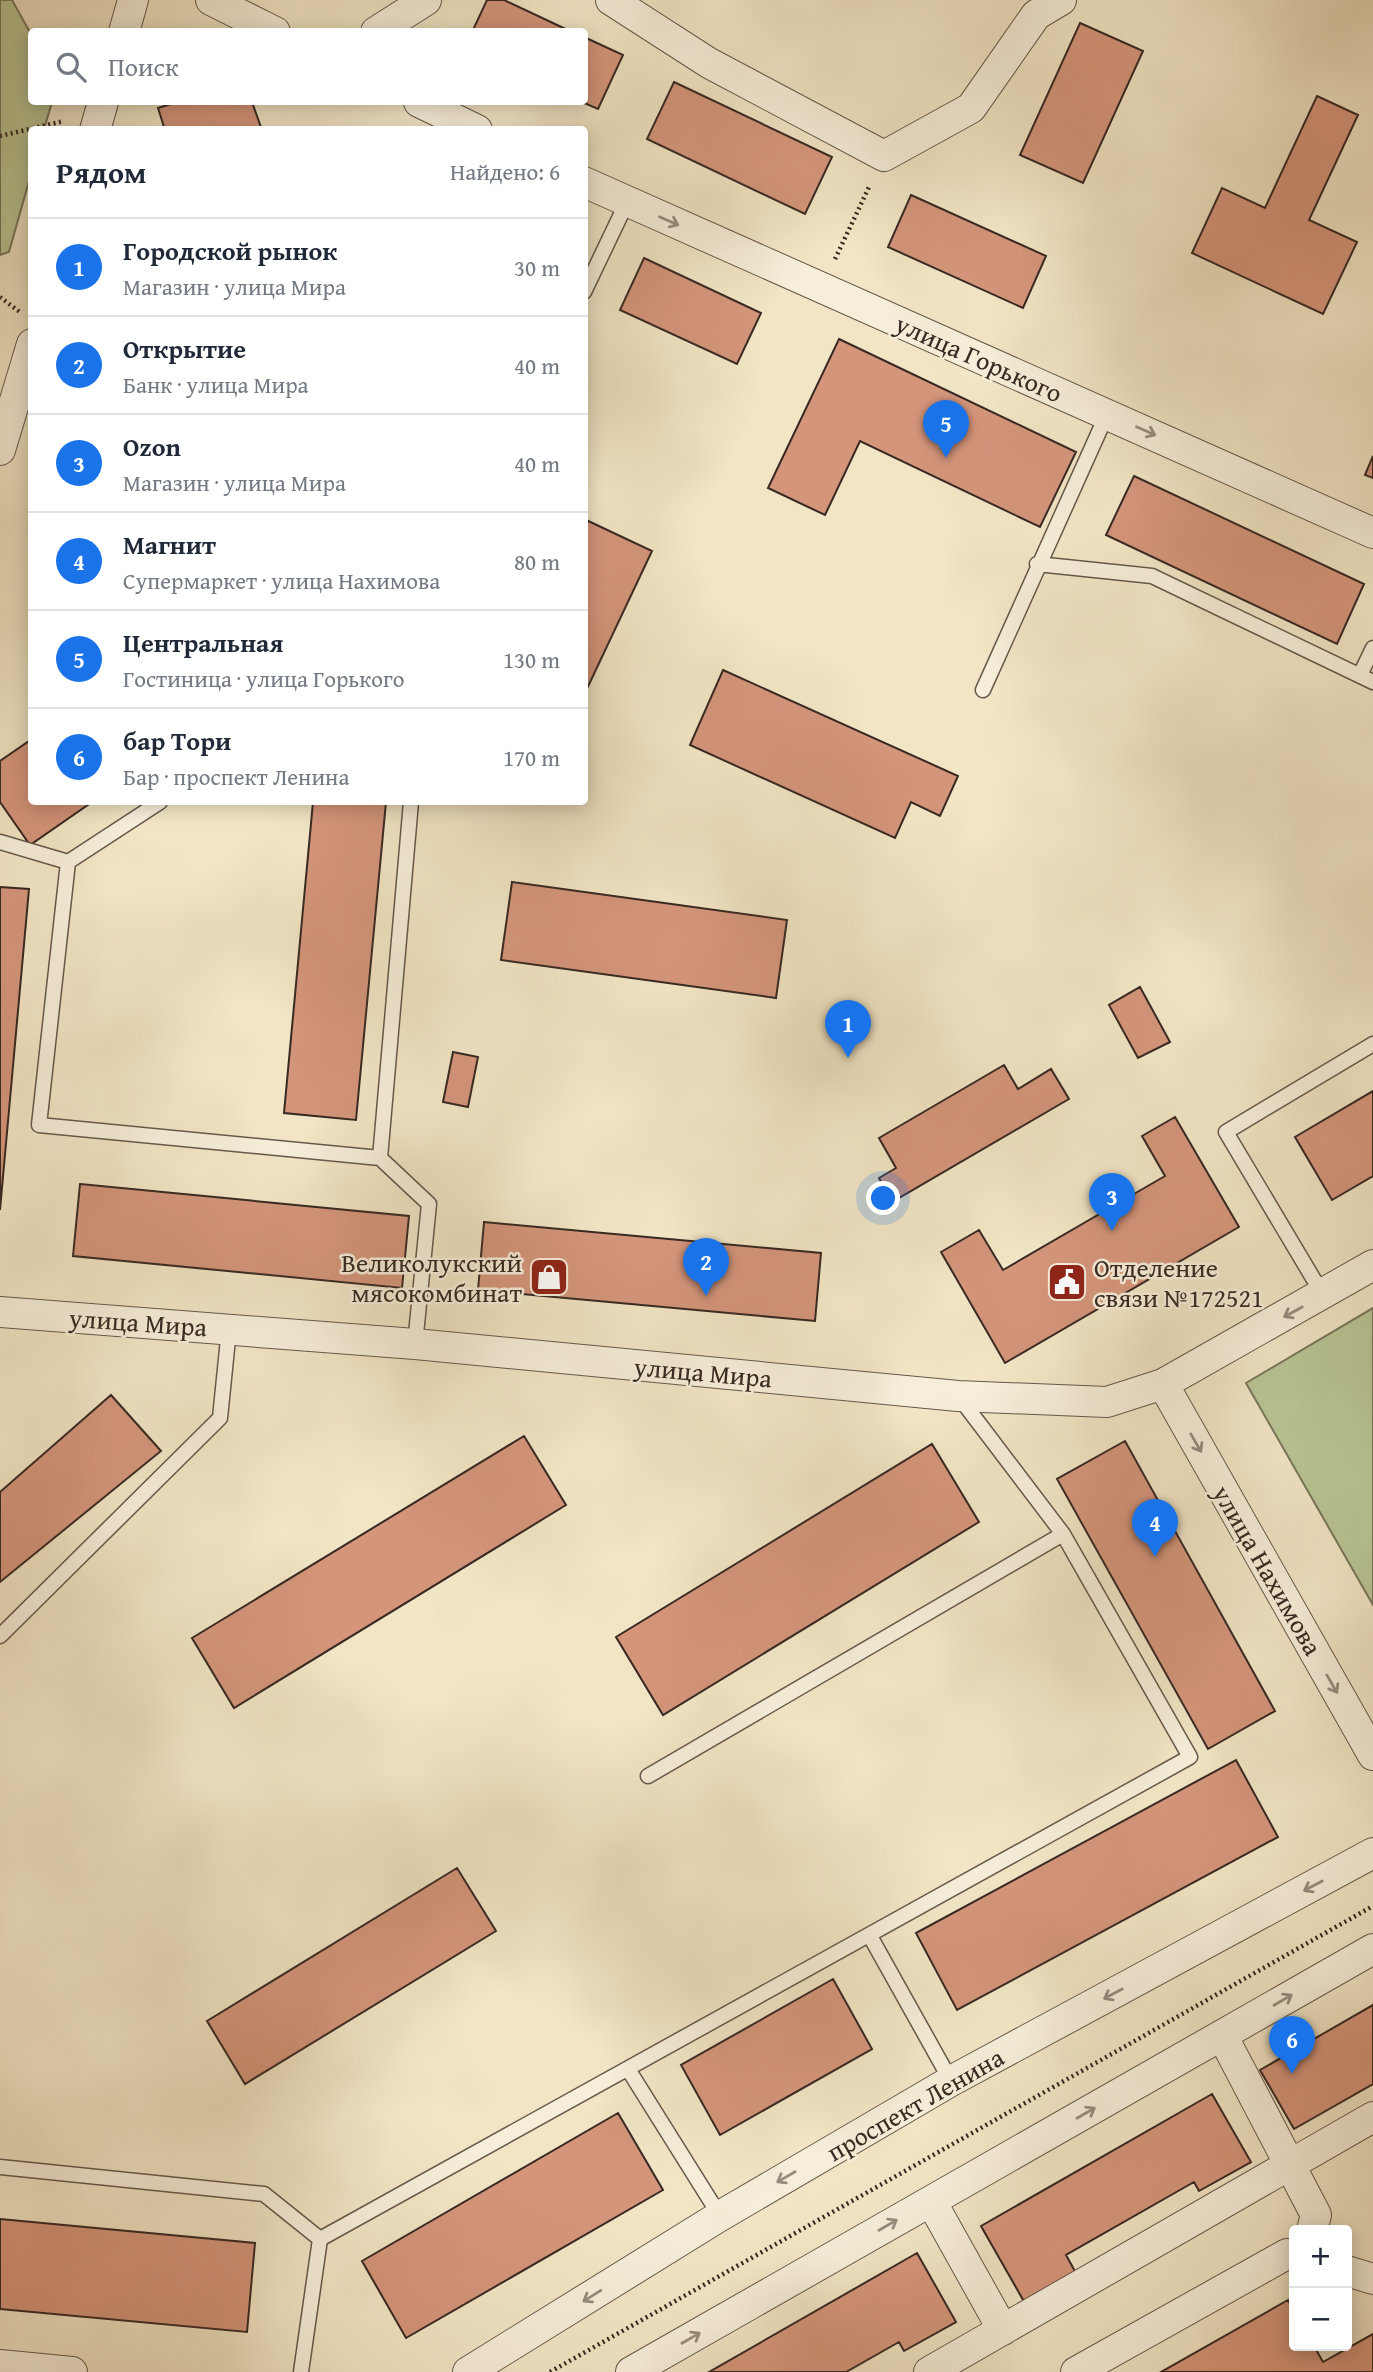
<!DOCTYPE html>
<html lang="ru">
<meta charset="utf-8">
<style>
:root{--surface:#fff;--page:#f2f2f3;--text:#1f2937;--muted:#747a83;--line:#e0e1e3;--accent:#1a73e8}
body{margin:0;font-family:"Gentium Book Plus",serif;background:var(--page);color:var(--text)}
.controls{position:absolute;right:21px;bottom:21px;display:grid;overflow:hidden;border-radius:7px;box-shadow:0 4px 18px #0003}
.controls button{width:63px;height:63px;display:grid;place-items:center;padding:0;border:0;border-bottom:2px solid var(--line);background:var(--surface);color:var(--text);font:35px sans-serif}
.you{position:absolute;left:884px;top:1199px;width:24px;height:24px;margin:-18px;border:5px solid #fff;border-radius:50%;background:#1a73e8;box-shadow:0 0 0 10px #1a73e833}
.badge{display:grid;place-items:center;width:46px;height:46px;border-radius:50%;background:var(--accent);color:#fff;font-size:23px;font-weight:700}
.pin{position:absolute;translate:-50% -58px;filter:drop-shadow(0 2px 4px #0008)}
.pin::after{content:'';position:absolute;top:37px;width:24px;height:21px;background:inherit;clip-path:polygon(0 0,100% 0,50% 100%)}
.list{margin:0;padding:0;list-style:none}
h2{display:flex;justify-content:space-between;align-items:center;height:91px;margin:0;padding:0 28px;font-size:30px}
h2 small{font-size:23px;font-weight:400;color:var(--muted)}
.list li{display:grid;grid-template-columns:46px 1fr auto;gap:21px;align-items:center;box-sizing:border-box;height:98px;padding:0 28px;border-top:2px solid var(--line)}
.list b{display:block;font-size:26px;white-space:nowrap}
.list p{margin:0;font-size:23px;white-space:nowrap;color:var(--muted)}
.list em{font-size:23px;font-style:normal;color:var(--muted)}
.icon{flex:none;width:38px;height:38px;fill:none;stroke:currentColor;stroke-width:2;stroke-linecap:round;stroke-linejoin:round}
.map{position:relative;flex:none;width:1373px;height:2372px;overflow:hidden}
.search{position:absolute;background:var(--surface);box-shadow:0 4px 18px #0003;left:28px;top:28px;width:560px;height:77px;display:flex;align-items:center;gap:18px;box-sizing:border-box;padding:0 24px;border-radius:7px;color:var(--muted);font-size:26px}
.panel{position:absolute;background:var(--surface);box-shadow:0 4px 18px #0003;left:28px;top:126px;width:560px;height:679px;border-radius:7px}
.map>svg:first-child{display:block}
</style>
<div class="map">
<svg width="1373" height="2372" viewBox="0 0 1373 2372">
<rect width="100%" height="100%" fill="#f1e5c5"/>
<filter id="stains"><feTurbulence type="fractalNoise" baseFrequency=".00286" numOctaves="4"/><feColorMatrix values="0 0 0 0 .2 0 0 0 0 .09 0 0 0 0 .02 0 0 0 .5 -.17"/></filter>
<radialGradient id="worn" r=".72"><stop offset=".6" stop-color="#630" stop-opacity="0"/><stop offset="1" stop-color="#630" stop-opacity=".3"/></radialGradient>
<path fill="#b9c595" stroke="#78775c" stroke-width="2" d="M0 0H12L31 34 32 102H52L44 129 32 130 31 174 9 252 0 255Z
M1373 1308V1605L1246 1383Z"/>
<path fill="#d4957b" stroke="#372922" stroke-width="2" d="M487 0H504L572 32H472Z
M1080 23 1143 51 1083 183 1020 155Z
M584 37 623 55 598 109 582 102Z
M674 82 832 157 805 214 647 139Z
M1317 96 1358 115 1309 220 1357 242 1323 314 1192 253 1222 188 1265 208Z
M177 102H252L262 130H165L158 108Z
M911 195 1046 256 1023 308 888 247Z
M644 258 761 313 737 364 620 310Z
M839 339 1076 452 1040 527 860 441 825 515 768 488Z
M1373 456V478L1365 475Z
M1134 476 1364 584 1337 644 1106 535Z
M584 519 652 551 584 695Z
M723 670 958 776 940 816 911 802 895 838 690 745Z
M32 739V802H92L30 845 0 802V761Z
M313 802H386L356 1120 284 1113Z
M512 882 787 920 776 998 501 960Z
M0 887 29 889 0 1210Z
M1140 987 1170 1042 1138 1058 1109 1005Z
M453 1052 478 1057 468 1107 443 1102Z
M1004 1065 1018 1089 1051 1069 1069 1099 892 1202 879 1178 896 1168 879 1138Z
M1373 1091V1176L1332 1200 1295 1137Z
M1175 1117 1239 1227 1005 1363 941 1252 979 1230 1003 1270 1165 1176 1142 1136Z
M80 1184 409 1216 402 1288 73 1256Z
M484 1222 821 1253 815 1321 478 1290Z
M111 1395 161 1451 0 1582V1492Z
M524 1436 566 1505 234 1708 192 1638Z
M1125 1441 1275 1711 1208 1749 1057 1479Z
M932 1444 979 1522 663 1715 616 1637Z
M1236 1760 1278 1837 957 2010 916 1933Z
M457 1868 496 1931 245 2084 207 2021Z
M833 1979 872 2049 720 2135 681 2065Z
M1373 2005V2084L1294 2129 1260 2070Z
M1212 2094 1251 2162 1199 2191 1194 2182 1066 2255 1077 2275 1026 2305 981 2226Z
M618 2113 663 2190 406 2338 362 2261Z
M0 2219 255 2243 247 2332 0 2309Z
M917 2253 956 2322 904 2351 899 2342 846 2372H709Z
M1288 2300 1294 2311V2346H1314L1323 2362 1373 2334V2372H1161Z"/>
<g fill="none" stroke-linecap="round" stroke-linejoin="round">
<g stroke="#66584b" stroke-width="17">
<path id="service" d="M584 292 627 202
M1037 564 1152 576 1373 682
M1360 675 1373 648
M983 690 1107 414
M0 842 68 862 39 1125 380 1158 429 1204 415 1344
M68 862 160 802
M380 1158 411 802
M1323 1295 1226 1132 1373 1044
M0 1636 220 1418 229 1329
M648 1776 1063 1534
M870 1936 951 2081
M628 2069 720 2216
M0 2167 264 2194 320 2239 301 2372
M320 2239 1190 1757 1063 1534 959 1397"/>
</g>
<g stroke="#66584b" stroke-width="32">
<path id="minor" d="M211 0 275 32
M611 0 709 63 884 156 971 108 1036 15 1061 0
M124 32 133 0
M376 32 426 0
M419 102 477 130
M95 130 103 102
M584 182 1373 533
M0 450 32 344
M0 1312 415 1344 958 1396 1107 1402 1163 1384 1373 1265
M1163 1384 1373 1755
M1222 2035 1316 2215 1312 2230
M931 2201 1003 2330
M1347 2271 1373 2279
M0 2365 72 2372
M468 2372 720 2216 951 2081 1373 1853
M631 2372 1373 1949
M929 2372 1373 2117
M1076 2372 1287 2254 1294 2256"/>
</g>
<path stroke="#372922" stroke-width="4.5" stroke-dasharray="2 3.5" stroke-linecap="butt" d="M0 136 64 121
M835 259 870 185
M0 297 21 313
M550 2372 1373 1906"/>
<use href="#service" stroke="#f6eed9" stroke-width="14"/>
<use href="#minor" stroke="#f6eed9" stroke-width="30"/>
</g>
<defs><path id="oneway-shaft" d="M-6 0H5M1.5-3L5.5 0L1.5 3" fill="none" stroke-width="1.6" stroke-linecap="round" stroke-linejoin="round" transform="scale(1.75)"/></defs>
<g stroke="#968c7e">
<use href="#oneway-shaft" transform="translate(669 221) rotate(24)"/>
<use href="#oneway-shaft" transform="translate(1146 431) rotate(24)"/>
<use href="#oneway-shaft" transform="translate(1293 1312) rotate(151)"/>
<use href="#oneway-shaft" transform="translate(1196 1443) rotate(60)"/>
<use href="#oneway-shaft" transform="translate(1332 1684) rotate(60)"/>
<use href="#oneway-shaft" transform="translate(1313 1886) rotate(152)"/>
<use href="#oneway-shaft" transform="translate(1113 1994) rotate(152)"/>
<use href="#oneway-shaft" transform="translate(1283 2000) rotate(-30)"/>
<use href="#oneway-shaft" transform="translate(1086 2113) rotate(-30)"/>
<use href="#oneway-shaft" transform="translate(786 2177) rotate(150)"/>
<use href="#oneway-shaft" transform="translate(888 2225) rotate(-30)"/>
<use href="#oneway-shaft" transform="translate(592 2296) rotate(148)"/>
<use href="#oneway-shaft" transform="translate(691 2338) rotate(-30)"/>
</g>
<defs>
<g id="shop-square" transform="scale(2.0125)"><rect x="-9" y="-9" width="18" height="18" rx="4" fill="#8f2418" stroke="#f6eed9"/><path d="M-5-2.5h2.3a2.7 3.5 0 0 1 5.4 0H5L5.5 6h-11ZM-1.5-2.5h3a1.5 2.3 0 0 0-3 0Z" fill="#fff"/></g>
<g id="civic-square" transform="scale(2.0125)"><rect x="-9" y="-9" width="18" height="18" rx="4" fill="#8f2418" stroke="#f6eed9"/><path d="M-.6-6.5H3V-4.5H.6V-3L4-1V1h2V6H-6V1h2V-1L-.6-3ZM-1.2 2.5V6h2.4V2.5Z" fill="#fff"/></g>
</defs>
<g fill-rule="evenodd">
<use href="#shop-square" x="549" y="1277"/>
<use href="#civic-square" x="1067" y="1282"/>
</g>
<g text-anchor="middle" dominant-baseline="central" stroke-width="5" stroke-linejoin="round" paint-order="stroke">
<g font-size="26" fill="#372922" stroke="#f6eed9">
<text transform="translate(979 358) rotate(24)">улица Горького</text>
<text transform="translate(138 1322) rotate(4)">улица Мира</text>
<text transform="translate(703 1372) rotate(5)">улица Мира</text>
<text transform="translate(1268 1570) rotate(60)">улица Нахимова</text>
<text transform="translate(915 2104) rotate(-30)">проспект Ленина</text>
</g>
<g font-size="26" fill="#372922" stroke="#f6eed9" text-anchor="end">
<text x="522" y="1262">Великолукский<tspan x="522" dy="30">мясокомбинат</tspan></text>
<text x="1094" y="1267" text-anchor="start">Отделение<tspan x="1094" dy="30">связи №172521</tspan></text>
</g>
</g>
<rect width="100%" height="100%" filter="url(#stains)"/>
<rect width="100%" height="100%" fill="url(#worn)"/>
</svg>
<div class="controls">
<button>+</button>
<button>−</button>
</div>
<div class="you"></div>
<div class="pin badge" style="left:848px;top:1058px">1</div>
<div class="pin badge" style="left:706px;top:1296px">2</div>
<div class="pin badge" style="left:1112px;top:1231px">3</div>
<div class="pin badge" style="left:1155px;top:1557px">4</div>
<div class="pin badge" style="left:946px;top:458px">5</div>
<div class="pin badge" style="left:1292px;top:2074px">6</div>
<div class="search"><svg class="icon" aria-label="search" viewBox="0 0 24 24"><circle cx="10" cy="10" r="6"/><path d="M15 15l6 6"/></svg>Поиск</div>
<section class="panel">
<h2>Рядом<small>Найдено: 6</small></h2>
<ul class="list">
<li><span class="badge">1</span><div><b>Городской рынок</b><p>Магазин · улица Мира</p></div><em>30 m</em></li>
<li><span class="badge">2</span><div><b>Открытие</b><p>Банк · улица Мира</p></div><em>40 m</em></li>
<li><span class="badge">3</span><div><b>Ozon</b><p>Магазин · улица Мира</p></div><em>40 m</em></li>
<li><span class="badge">4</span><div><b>Магнит</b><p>Супермаркет · улица Нахимова</p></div><em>80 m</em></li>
<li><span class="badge">5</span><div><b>Центральная</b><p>Гостиница · улица Горького</p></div><em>130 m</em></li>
<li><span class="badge">6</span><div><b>бар Тори</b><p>Бар · проспект Ленина</p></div><em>170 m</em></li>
</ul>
</section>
</div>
